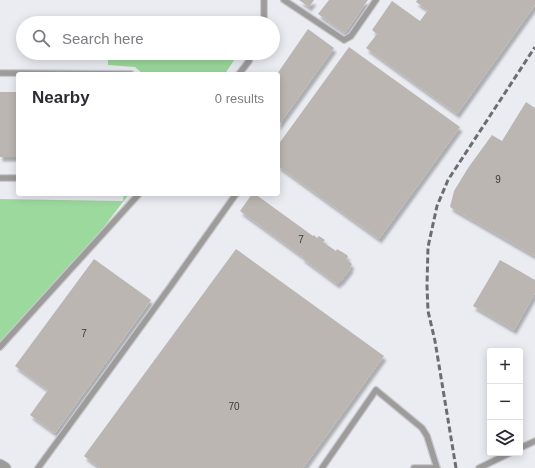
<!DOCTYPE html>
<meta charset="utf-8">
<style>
:root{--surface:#fff;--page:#f2f2f3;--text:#2b2b33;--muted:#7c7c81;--line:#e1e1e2}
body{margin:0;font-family:Arial,sans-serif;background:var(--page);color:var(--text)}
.controls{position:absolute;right:12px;bottom:12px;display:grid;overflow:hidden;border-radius:4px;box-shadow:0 2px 10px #0003}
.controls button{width:36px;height:36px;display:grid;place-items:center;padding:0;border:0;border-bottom:1px solid var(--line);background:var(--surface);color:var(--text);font:20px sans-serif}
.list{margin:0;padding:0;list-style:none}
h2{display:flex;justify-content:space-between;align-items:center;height:52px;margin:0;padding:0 16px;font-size:17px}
h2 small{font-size:13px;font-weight:400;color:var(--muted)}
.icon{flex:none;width:22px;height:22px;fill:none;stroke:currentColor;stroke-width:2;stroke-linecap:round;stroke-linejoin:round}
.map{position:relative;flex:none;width:535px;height:468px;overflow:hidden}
.search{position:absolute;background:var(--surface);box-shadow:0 2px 10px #0003;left:16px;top:16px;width:264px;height:44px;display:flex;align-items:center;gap:10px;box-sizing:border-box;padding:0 14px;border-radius:22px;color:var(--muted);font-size:15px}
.panel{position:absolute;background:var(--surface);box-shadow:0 2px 10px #0003;left:16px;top:72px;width:264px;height:124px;border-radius:4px}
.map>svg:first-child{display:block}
</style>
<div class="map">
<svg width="535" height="468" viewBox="0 0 535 468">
<defs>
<filter id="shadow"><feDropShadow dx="2.5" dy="4.5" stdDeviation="1" flood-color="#0004"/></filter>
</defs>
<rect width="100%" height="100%" fill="#ebecf2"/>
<path fill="#9cd99d" d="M108 53H121L238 54 225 74H143L135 67 108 65Z
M124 194H129L84 253 0 346V199L123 201Z"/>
<path fill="#bbb6b1" filter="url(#shadow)" d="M299 0H314L309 7Z
M329 0H368L345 33 318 14Z
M417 0H535V5L457 114 366 48 377 34 372 30 392 1 420 21 428 10 416 2Z
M308 29 334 48 278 126 277 74Z
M349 47 460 127 379 239 278 166V145Z
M0 92H18V157H0Z
M526 102 535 108V256L450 207 454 191 468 168 492 135 502 141Z
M252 194H255L313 236 314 235 317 238 319 236 325 240 323 242 336 251 337 249 347 255 348 257 346 259 352 264 350 267 351 268 341 281H340L337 284 302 258 303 257 240 211Z
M236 249 384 356 303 468H100L84 456Z
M94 259 151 300 55 433 30 415 48 390 15 366Z
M500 260 535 280V293L514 330 473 306Z"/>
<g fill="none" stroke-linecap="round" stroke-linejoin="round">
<g stroke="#c8c9ce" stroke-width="8">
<path id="service" d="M284 0 344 40 351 36 376 0
M264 23V0
M0 73 131 74
M239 74 249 61 252 53
M0 178H18
M0 347 139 194
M520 448 535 441
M38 468 170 287 236 194
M322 468 376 390 422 428 427 436 437 468
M414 468H437
M479 468 510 453"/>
</g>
<g stroke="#c8c9ce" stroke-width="13">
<path id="minor" d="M0 465 5 468"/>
</g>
<use href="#service" stroke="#9e9b9b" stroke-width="5.5"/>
<use href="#minor" stroke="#9e9b9b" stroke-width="11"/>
<path stroke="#6c6d70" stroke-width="3" stroke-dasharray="6 3" stroke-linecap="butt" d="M456 468 435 341 428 311 427 286 428 247 437 206 448 180 535 47"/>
</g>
<g text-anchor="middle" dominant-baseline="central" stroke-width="3" stroke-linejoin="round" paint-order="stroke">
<g font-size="10" fill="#3b3a3a">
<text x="498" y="179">9</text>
<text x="301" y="239">7</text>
<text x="84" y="333">7</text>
<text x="234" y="406">70</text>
</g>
</g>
</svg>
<div class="controls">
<button>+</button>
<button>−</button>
<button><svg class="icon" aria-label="layers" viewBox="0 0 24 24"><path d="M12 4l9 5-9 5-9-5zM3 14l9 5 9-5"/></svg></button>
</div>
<div class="search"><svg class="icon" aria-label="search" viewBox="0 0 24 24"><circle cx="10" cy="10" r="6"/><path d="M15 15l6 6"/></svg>Search here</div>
<section class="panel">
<h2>Nearby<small>0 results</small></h2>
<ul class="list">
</ul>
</section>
</div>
